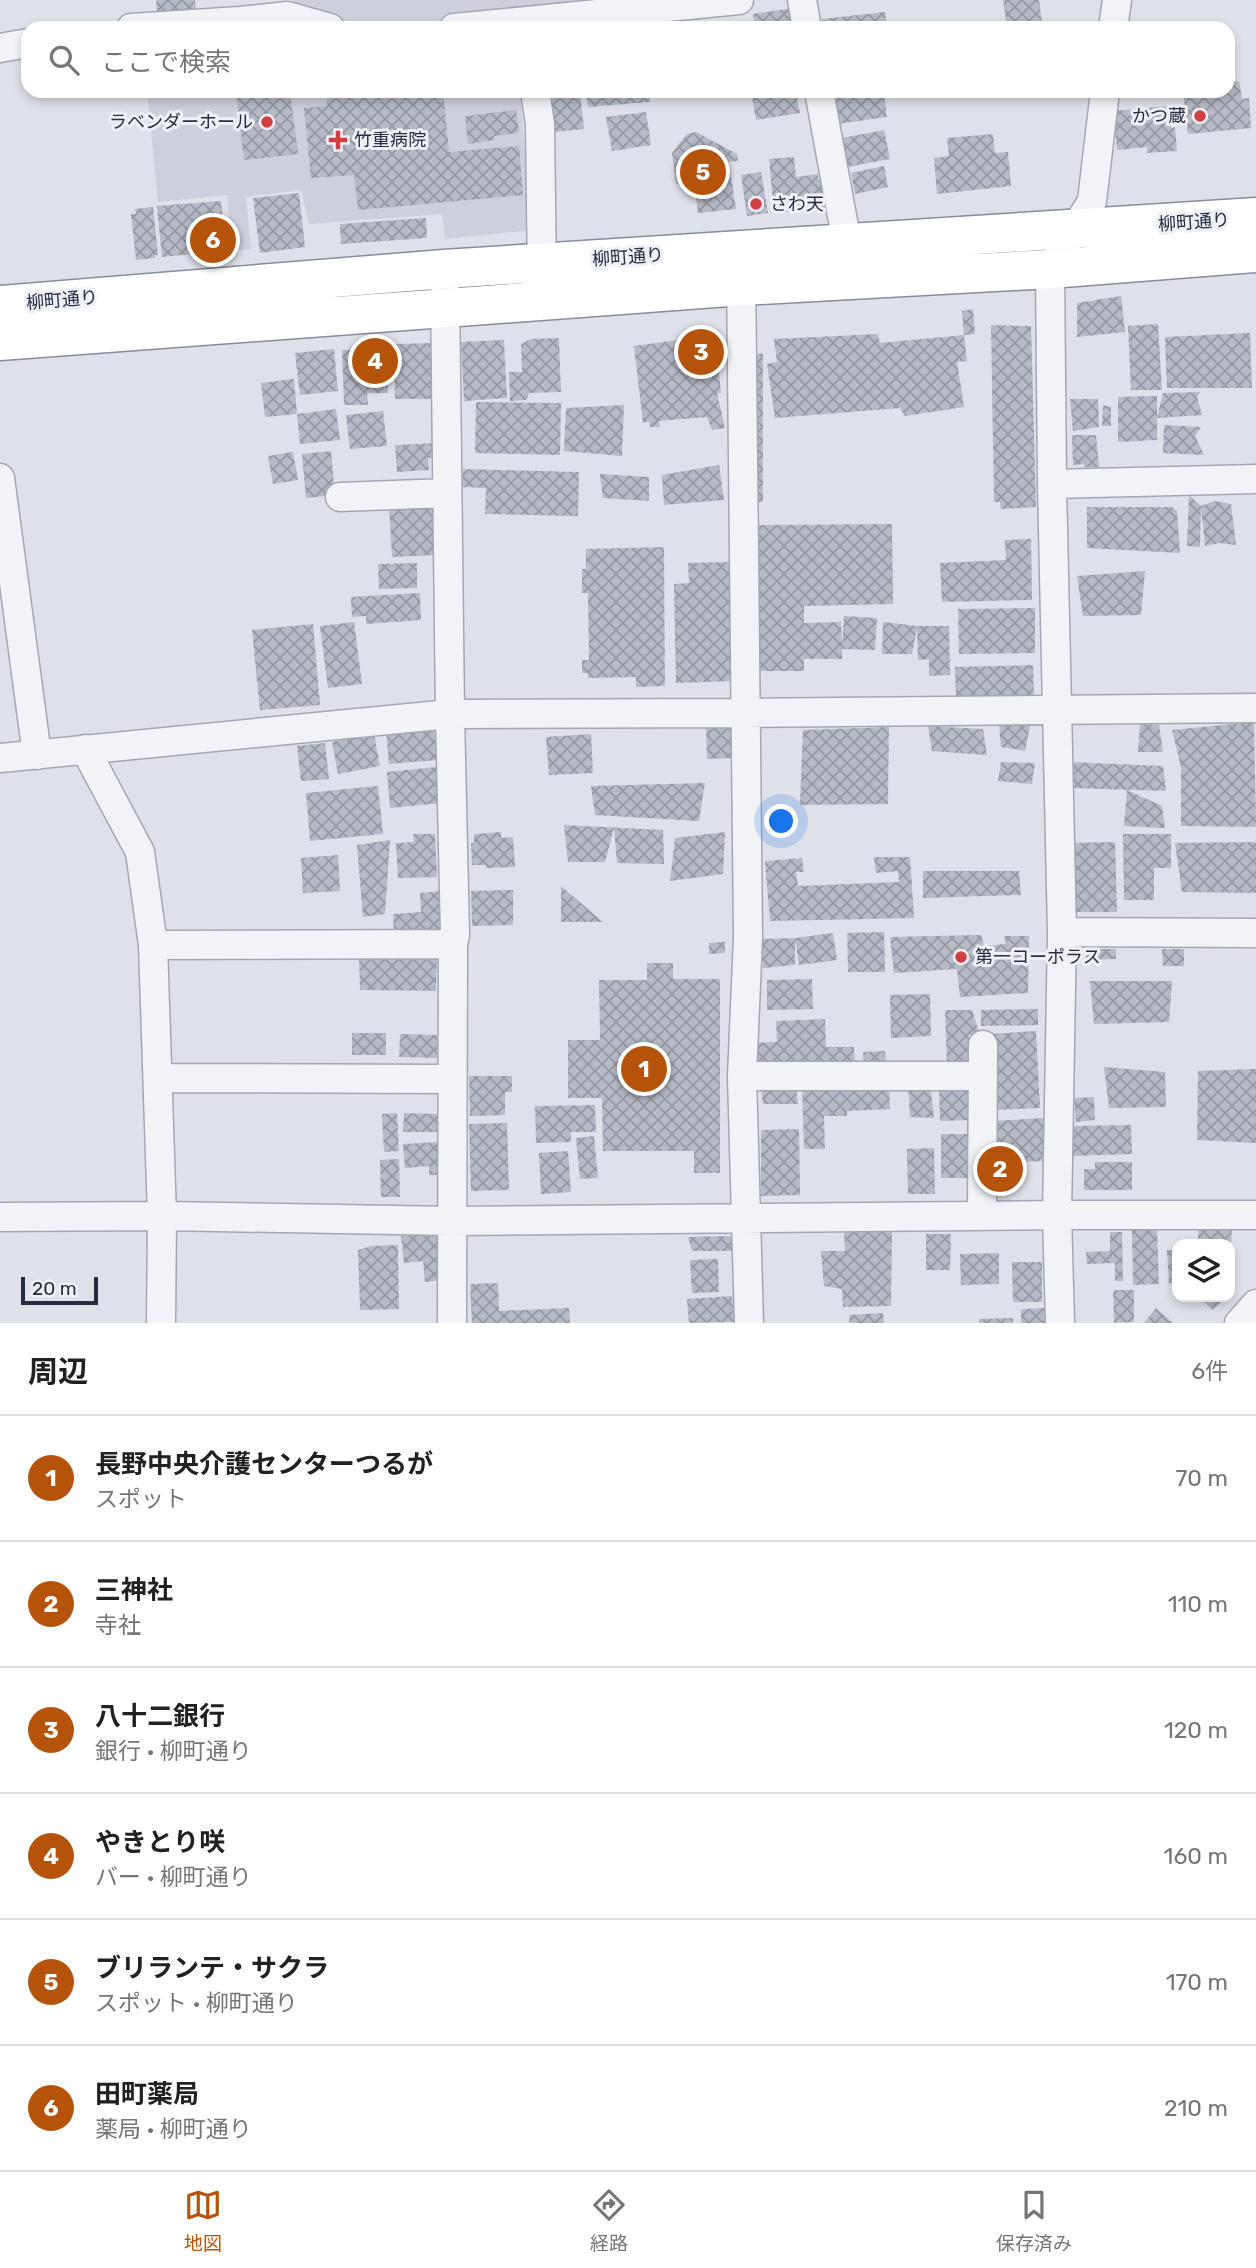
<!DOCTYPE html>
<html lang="ja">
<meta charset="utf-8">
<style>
:root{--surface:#fff;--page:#f6f6f6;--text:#202124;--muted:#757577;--line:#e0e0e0;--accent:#b45309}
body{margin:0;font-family:Rubik,"Noto Sans JP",sans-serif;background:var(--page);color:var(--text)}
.controls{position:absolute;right:21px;bottom:21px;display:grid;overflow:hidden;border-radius:14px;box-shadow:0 4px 10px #0003}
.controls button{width:63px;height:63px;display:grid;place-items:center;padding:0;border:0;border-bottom:2px solid var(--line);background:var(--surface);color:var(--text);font:35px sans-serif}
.scale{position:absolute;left:21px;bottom:18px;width:77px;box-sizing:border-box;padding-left:7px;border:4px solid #272d40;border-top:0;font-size:19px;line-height:24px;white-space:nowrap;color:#272d40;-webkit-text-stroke:5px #eef0f6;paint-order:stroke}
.you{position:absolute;left:782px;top:822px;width:24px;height:24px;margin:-18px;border:5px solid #fff;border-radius:50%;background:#1a73e8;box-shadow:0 0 0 10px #1a73e833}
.badge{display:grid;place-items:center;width:46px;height:46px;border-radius:50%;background:var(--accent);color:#fff;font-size:23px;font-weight:700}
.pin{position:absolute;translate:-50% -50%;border:4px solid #fff;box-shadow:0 2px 7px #0006}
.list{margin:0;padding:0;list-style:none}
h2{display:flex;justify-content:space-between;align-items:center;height:91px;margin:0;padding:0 28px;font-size:30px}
h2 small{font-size:23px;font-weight:400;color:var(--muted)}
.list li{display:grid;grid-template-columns:46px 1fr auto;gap:21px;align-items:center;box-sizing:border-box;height:126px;padding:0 28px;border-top:2px solid var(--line)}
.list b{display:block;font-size:26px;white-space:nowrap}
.list p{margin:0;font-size:23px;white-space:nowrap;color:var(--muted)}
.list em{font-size:23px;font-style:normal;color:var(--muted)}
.icon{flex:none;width:38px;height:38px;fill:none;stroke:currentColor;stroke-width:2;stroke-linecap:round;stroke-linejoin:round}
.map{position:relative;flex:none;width:1256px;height:1323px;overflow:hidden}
.search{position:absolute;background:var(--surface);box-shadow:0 4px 10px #0003;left:21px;right:21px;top:21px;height:77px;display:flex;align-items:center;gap:18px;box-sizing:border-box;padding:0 24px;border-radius:21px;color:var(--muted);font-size:26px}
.sheet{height:847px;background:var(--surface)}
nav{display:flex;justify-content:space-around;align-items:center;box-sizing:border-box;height:98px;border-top:2px solid var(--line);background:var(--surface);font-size:19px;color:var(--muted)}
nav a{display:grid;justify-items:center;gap:4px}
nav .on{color:var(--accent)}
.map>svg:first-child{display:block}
</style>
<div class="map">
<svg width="1256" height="1323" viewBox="0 0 1256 1323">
<defs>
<pattern id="building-cross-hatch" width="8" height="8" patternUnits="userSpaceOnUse" patternTransform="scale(1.75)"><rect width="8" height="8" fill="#b6bac5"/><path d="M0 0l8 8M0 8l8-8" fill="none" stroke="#9498a1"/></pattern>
</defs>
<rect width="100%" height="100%" fill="#dfe1e9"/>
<path fill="#cdd0db" d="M292 0H674L354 28 299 8Z
M147 91H520L531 230 445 239 442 214 309 224 301 190 246 197 251 249 232 251 227 195 158 202Z"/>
<path fill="url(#building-cross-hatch)" d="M156 0H195L196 10 157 12Z
M1003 0H1039L1042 22 1007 27Z
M793 8 796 28H756L753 14Z
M885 12 887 28H823L822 19Z
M696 21 697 28H662V26Z
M739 23 740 28H719V27Z
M1228 72H1231L1233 82 1239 81 1242 99 1249 98 1251 128 1188 134 1183 91H1228Z
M236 91H290L298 154 244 160Z
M326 91H443L449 152 519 146 523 195 358 210 354 175 311 178 304 108 327 106Z
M586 91H649L650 102 588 107Z
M751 91H796L800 113 756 120Z
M832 91H893V93L884 94 887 117 837 124Z
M580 93 584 129 554 132 550 97Z
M1169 106 1171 128 1175 127 1177 151 1147 153V147L1117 150 1113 111Z
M516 110 519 133 494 136V140L468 144 465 116Z
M646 112 651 145 612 151 606 117Z
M884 130 890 159 847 167 842 138Z
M696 132 737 154 738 161 729 162 736 209 698 213 694 182 676 184 672 153 687 134Z
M993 134 995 153 1008 152 1011 186 937 194 934 158 949 156 947 138Z
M794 157 796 177 818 174V179L827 178 830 208 774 213 769 159Z
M884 166 888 187 855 194 851 173Z
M761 172 768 213 747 216 741 175Z
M299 193 305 247 260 253 253 198Z
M221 201 226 251 162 257 157 206Z
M153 207 158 255H155V258L136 260 131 214H136L135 209Z
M426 218 427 238 341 244 340 224Z
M1121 296 1125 332 1077 337V303Z
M973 309 975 334 964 335 962 311Z
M1158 324 1162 390H1131L1128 326Z
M991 325 1031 326 1036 507 1001 509 1000 502H994Z
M1250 333 1252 388H1167L1165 337Z
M878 334 880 343 964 335 967 361 957 362 964 407 905 416 900 408 775 418 767 364 777 362 774 339Z
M715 335 721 393H717L725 428 712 430 707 417 659 421 660 427H650L649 421 643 423 634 346Z
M559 338 561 392 529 393 526 400 510 401 509 372H522L521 344 531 339Z
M504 340 507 398 464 401 461 342Z
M432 343V399H395L394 344Z
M334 349 338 391 300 395 295 353Z
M386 349 388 393H367L368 405H344L342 350Z
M763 353V502H756L755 355Z
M294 379 297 414 265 417 261 383Z
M1200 392 1197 397 1202 415 1157 418 1163 393Z
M1157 396V440L1118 442V397Z
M1070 399H1098L1099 427 1073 431Z
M476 402 561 403 560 455 475 453Z
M624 405 622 456 564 451 566 408Z
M1103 405 1111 407V426H1102Z
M336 409 340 440 300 444 297 414Z
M383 411 387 446 350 449 346 415Z
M1164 425 1201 427 1195 436 1204 455 1163 453Z
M1072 435H1096L1099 467H1084V464L1073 465Z
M438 443 439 457 428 458 429 470 397 472 395 445Z
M331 451 335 495 306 498 302 454Z
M293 452 298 480 273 484 268 456Z
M719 465 724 500 664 505 662 475Z
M463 469 579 472 578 516 485 514 486 488 462 487Z
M600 474 649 477V501L603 498Z
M1189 495 1201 506 1200 547 1187 546Z
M1215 501 1231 504 1236 545 1219 543 1205 546 1201 506Z
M432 503 435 555 392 557 389 505Z
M1087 507H1172L1177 511 1180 553 1087 548Z
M892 524 893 604 804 606V623L841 622 842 646 844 616 877 618 875 650 842 649V659H804V671H753L752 525Z
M1031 539 1032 600 942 602 940 563 1006 560 1005 540Z
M664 547 665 686 636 687V677L588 678V673H582V660H589L588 593H582V569H586V549Z
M729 562 732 681 676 683 674 584 689 583 688 563Z
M417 563V588L379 589 378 564Z
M1145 571 1141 615 1083 616 1077 576Z
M420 593 421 620 366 624V616L352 617 351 597Z
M1035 608V653L959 654 958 609Z
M354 622 362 684 328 688 320 626Z
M883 622 917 626H949L950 675 929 676V659L918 660 917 628 912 654H882Z
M313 624 320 705 260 710 252 630Z
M1033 665 1034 697 956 699 955 667Z
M1031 722 1025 751 1001 747 999 725Z
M1254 722 1256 827 1181 826V767L1172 730Z
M1140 724 1159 725 1163 752H1138Z
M434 726 437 760 389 764 386 730Z
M706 726H731V758L707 759Z
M928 726 983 729 987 755 932 751Z
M889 727 888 804 800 805 803 730Z
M374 734 380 766 338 774 332 742Z
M591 734 593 773 549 775 546 737Z
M325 743 329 779 301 781 297 746Z
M1001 762 1035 763 1032 784 998 781Z
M1070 762 1163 766 1166 791 1072 788Z
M437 767 441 803 390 808 387 772Z
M705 783 699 821 595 815 591 786Z
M378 786 383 834 310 841 306 793Z
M1127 790 1162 806 1165 828 1124 826Z
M564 825 663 830 664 864 617 863 614 828 605 862H568Z
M501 832V838L513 837 515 867 486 868V865H472L471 843H474V834Z
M725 832 723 874 670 881 675 838Z
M413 834H435L437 877 398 878 396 843 414 842Z
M1123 834H1171V868H1154V900H1124Z
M390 840 385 914 363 917 357 845Z
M1115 842 1117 912H1071L1070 843Z
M1256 842V893L1182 892 1175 843Z
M338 855 340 891 303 893 301 858Z
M874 857H910L914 918 770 921 765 861 802 858 804 872H796L798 886 899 882 898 871 876 873Z
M923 871H1019L1021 895 923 898Z
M561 886 603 922H561Z
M513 890V925L472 926 471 891Z
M440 891 441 934 394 935 393 914 421 912 420 893Z
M884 932 885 972H848L847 933Z
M833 933 837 960 799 965 795 938Z
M981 935 984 946 1006 944 1004 936H1029L1028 993 960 997 957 969 894 973 890 937Z
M795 938V965L763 968 761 939Z
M725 942V953L709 954V943Z
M1086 949H1116V959L1086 960Z
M1162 949H1184V966H1163Z
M408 952 437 955 436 991 360 990 359 957 406 959Z
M647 963H673V979H720V1173H694V1151H603L602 1098H568V1040H600L599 980H647Z
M812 979 813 1009 767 1010V980Z
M1090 981H1172L1169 1022 1094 1024Z
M930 994 931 1036 891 1038 890 995Z
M1038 1009V1025L981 1026V1010Z
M945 1010H972L980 1035H969L970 1065 947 1066Z
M825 1019 826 1047H854L855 1068 748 1072 747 1043 777 1042 776 1021Z
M1036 1031 1040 1108 994 1110 989 1034Z
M352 1033H386V1055H352Z
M400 1034 437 1035V1058L399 1057Z
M885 1051 886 1066 864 1067 863 1052Z
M1104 1067 1165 1072 1166 1107 1109 1108Z
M1256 1069V1143L1197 1140 1198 1071Z
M469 1076H512V1092H505V1115L470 1116Z
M802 1083 889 1084 890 1109 847 1111V1116H824L825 1149H804Z
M908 1083 930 1084 934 1118 910 1117Z
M970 1085 971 1120 940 1121 939 1086Z
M761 1087H796L798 1104H763Z
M1094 1097 1095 1120 1076 1122 1074 1098Z
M595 1105 596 1132H571V1142L536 1143 535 1106Z
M397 1113 399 1151 384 1152 382 1114Z
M404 1113 441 1114V1132H403Z
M1043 1118 1046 1155H1042L1043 1161 1019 1162 1018 1156 994 1157V1121Z
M507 1123 509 1190 471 1191 469 1124Z
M1131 1125 1132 1154 1073 1156 1072 1126Z
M799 1129 800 1195 761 1196V1130Z
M941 1134H970L971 1178H941Z
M594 1136 598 1178 580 1179 576 1138Z
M439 1142 441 1175H429V1166L405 1168 403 1144Z
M934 1148 935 1194H908L907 1149Z
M568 1151 571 1192 541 1194 539 1153Z
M399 1159 400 1197H381L380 1160Z
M1095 1162H1132V1190H1084V1169H1095Z
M1198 1227 1232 1228 1231 1244H1198Z
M1132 1230H1157L1159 1284 1133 1285Z
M844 1231H892L891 1306 843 1307 842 1289 824 1286 821 1251H845Z
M439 1232 444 1280 425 1282 423 1261 404 1263 401 1236Z
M1110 1232H1122L1123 1281H1115V1263L1087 1264 1086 1252 1110 1251Z
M926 1234H951L950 1270H926Z
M735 1236V1251H692L688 1237Z
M398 1245 399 1309 360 1310 358 1250 371 1246Z
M1167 1250H1177V1279L1169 1284Z
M999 1253V1284L961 1285 960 1254Z
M718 1259 719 1292 692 1293 690 1260Z
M1012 1262H1042V1302H1013Z
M498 1283 499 1311 569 1308 570 1323H472L470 1284Z
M1113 1290H1134V1322L1114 1323Z
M732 1296 734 1322 689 1323 687 1299Z
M1199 1297H1226L1213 1310Z
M1046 1308V1323H1021V1309Z
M1156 1308 1173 1323H1144Z
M883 1313 884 1323H849V1315Z
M1013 1318V1323H979V1319Z"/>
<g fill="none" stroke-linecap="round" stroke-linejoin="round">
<g stroke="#a4a7b3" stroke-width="31">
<path id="minor" d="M802 0 807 28
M131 28 240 21 287 16 330 28
M454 28 739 0
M1113 28 1117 0
M0 48 28 43
M535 91 540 124 542 280
M819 91 847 243
M741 269 748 937 742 1076 749 1323
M445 290 450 714 455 935 453 944 452 1323
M0 478 37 755
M1052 484 1256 479
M340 497 447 493
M85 749 140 852 153 945 162 1216 161 1323
M0 758 450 714 746 713 1256 708
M1062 932 1256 933
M153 945 453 944
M742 1076H983
M158 1078 452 1079
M982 1216 983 1045
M0 1217 162 1216 451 1221 1057 1215H1256
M1060 1323 1057 1215 1062 932 1052 484 1050 269 1092 201 1105 91
M1239 1323 1256 1304"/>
</g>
<g stroke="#868ca0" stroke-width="41">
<path id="highway" d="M0 305 444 269 1256 217
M0 341 742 286 1050 269 1256 253"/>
</g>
<use href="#minor" stroke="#f1f3f7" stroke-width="28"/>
<use href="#highway" stroke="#fff" stroke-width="38"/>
</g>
<g fill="#d23f42" stroke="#eef0f6" stroke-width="2.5">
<circle cx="1200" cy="116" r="7"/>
<circle cx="267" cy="122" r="7"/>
<path d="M334.5 129.5h7v7h7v7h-7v7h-7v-7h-7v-7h7z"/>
<circle cx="756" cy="204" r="7"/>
<circle cx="961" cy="957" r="7"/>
</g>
<g text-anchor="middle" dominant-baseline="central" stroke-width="6" stroke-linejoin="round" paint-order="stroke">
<g font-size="18" fill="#272d40" stroke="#eef0f6" text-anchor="start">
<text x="1186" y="116" text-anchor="end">かつ蔵</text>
<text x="253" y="122" text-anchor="end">ラベンダーホール</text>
<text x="354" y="140">竹重病院</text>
<text x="770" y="204">さわ天</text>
<text x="975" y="957">第一コーポラス</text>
</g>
<g font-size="18" fill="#272d40" stroke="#eef0f6">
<text transform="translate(1194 222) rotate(-4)">柳町通り</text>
<text transform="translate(628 257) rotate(-4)">柳町通り</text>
<text transform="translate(62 300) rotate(-5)">柳町通り</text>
</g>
</g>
</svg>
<div class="controls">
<button><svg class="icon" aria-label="layers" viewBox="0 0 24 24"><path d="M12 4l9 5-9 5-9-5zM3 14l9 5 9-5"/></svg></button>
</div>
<div class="scale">20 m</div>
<div class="you"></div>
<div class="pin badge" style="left:644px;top:1069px">1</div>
<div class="pin badge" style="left:1000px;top:1169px">2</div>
<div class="pin badge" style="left:701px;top:352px">3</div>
<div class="pin badge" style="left:375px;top:361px">4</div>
<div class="pin badge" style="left:703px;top:172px">5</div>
<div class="pin badge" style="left:213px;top:240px">6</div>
<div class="search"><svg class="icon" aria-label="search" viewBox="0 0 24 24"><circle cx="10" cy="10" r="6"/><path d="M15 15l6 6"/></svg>ここで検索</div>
</div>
<section class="sheet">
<h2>周辺<small>6件</small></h2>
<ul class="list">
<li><span class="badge">1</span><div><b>長野中央介護センターつるが</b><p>スポット</p></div><em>70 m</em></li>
<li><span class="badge">2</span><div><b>三神社</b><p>寺社</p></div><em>110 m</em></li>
<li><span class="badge">3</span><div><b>八十二銀行</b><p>銀行 · 柳町通り</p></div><em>120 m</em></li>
<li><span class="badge">4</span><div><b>やきとり咲</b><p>バー · 柳町通り</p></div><em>160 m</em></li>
<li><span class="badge">5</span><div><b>ブリランテ・サクラ</b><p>スポット · 柳町通り</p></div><em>170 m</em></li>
<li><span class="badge">6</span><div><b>田町薬局</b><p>薬局 · 柳町通り</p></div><em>210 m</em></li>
</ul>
</section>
<nav>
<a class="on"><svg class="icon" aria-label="map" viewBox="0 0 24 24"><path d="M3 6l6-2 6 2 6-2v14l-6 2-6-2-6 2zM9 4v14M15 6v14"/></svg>地図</a>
<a><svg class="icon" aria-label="directions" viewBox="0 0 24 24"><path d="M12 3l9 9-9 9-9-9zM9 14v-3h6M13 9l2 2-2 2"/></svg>経路</a>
<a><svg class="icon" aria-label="saved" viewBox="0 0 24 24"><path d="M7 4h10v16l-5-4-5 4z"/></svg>保存済み</a>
</nav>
